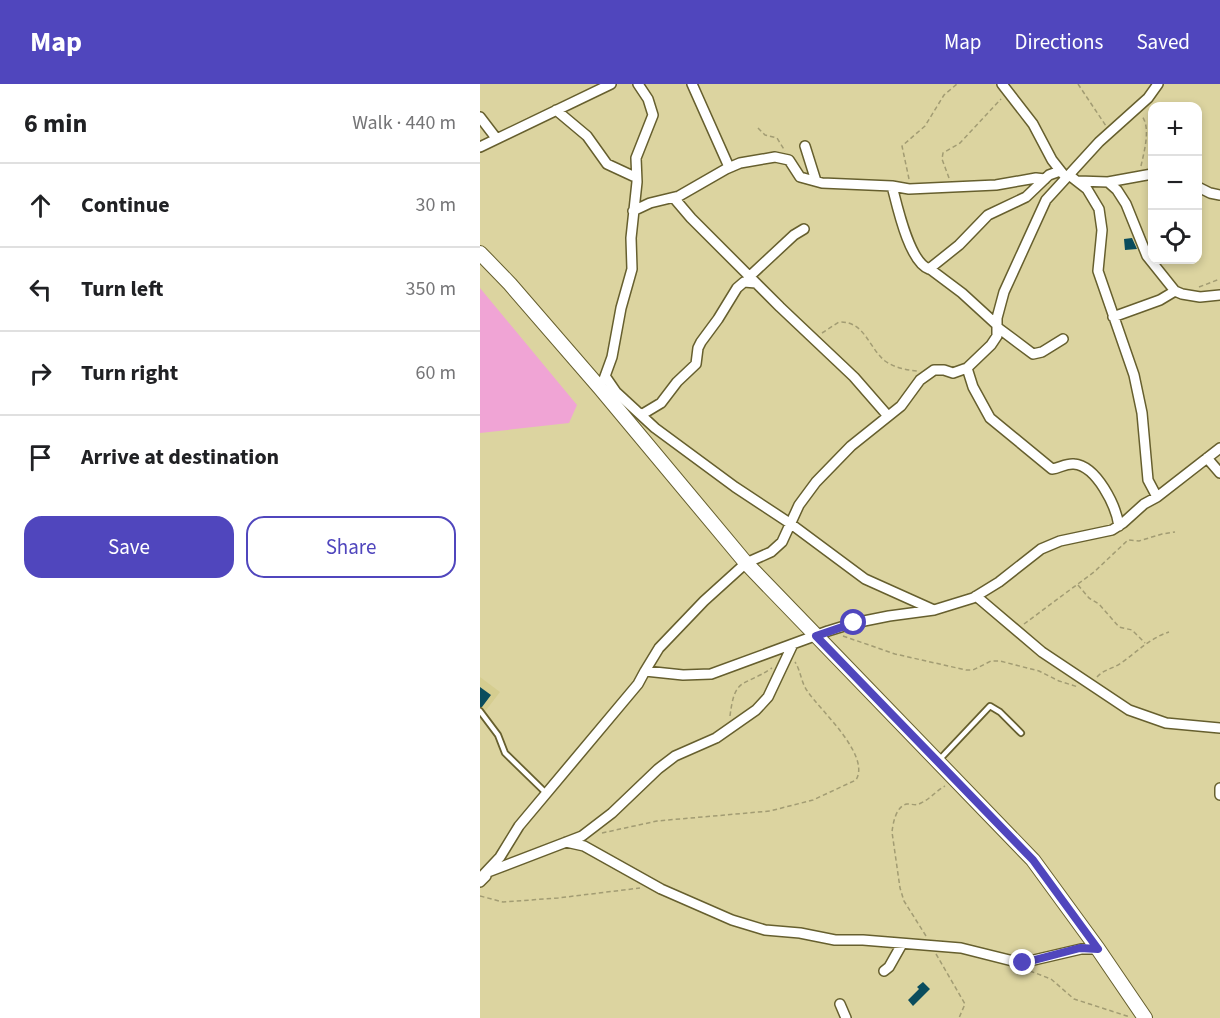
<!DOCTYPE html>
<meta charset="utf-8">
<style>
:root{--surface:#fff;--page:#f2f2f2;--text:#202124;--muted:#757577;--line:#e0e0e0;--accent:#5046bd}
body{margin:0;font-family:"Source Sans 3",sans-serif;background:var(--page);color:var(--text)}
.controls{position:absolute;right:18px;top:18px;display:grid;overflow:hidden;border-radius:12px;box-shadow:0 3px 9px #0003}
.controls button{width:54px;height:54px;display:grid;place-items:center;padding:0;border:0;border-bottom:2px solid var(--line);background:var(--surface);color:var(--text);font:30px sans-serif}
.stop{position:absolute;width:18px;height:18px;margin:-14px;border:4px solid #5046bd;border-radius:50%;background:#fff}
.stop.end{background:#5046bd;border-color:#fff;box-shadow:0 2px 6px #0008}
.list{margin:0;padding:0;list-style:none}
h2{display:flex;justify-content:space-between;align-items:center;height:78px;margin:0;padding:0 24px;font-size:26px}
h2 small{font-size:20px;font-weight:400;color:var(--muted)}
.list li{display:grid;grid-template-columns:39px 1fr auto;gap:18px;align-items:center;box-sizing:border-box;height:84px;padding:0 24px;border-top:2px solid var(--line)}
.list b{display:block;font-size:22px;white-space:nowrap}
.list em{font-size:20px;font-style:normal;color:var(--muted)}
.actions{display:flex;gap:12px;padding:18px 24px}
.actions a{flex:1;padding:14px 0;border:2px solid var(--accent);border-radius:18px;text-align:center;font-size:21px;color:var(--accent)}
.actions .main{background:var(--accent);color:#fff}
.icon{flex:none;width:33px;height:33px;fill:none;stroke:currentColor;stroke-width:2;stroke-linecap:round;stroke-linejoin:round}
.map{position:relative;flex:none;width:740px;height:934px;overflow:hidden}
header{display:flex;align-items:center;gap:36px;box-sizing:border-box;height:84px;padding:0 30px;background:var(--accent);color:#fff}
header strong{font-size:28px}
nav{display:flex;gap:33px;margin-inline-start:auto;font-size:21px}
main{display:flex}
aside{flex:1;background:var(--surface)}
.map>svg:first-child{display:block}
</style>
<header>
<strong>Map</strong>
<nav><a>Map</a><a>Directions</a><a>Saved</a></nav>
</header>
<main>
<aside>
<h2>6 min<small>Walk · 440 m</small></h2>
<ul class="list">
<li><svg class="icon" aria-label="ahead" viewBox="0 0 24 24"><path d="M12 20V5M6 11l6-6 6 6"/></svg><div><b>Continue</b></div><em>30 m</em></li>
<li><svg class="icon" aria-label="left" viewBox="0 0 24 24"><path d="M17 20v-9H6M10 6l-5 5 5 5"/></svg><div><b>Turn left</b></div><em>350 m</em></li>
<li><svg class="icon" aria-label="right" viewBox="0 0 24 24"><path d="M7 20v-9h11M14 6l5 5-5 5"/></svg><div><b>Turn right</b></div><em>60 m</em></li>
<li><svg class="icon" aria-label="arrive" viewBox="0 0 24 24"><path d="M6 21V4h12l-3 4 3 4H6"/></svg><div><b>Arrive at destination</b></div></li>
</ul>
<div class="actions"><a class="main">Save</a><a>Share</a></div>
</aside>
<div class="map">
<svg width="740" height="934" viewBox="0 0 740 934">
<rect width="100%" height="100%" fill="#dcd4a0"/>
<path fill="#d5cd90" d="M0 593 20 608 0 634Z"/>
<path fill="#f0a4d5" d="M0 204 97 321 89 339 0 349Z"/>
<path fill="#0a4c5d" d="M652 154 657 165 645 166 644 155Z
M0 603 11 611 2 623H0Z
M443 898 450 905 433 922 428 916 439 905 437 903Z"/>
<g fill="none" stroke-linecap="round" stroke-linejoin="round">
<g stroke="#665f2e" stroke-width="8">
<path id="lane" d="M0 627 18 651 25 669 66 709
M460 675 510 622 520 628 541 649"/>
</g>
<g stroke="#665f2e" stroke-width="12">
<path id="street" d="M212 0 249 83
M522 0 553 40 572 76 583 90
M76 26 107 52 127 80 155 93
M0 33 16 54
M325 62 336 97
M0 63 131 0
M589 91 607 105 619 125 622 146 618 187 654 291 662 329 668 396 677 413
M598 97 628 98 672 90
M628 98 637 106 646 120 667 172 695 207 702 210 720 213 740 211
M412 102C417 121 429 178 449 185L479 161 508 131 546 113 569 91 580 87
M718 103 730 109 740 111
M194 114 211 134 300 223 374 293 408 332
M153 127 170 119 199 112 246 85 260 79 295 73 309 76 320 93 342 99 412 102 429 105 516 101 556 94 565 95
M450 185 482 209 517 241
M270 192 314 151 324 145
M633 233 680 216 695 207
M517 243 553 270 562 268 583 255
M487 284 493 303 510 334 572 385C580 384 586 379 594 380 617 382 636 422 639 442
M125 292 136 308 175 344 255 403 311 440 385 495 454 526
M124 295 132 273 141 224 152 185 151 154 157 98 156 74 173 31 168 15 158 0
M161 331 181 319 197 298 216 280 218 264 221 258 238 235 257 204 264 198 276 199
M727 374 740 389
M496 512 562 568 649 626 686 639 740 644
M165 587 179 564 224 517 266 479 291 468 302 458 319 421 336 398 371 362 421 322 440 296 454 286H464L473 289 487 284 511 261 517 252V234L524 208 566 116 619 58 668 14 678 0
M740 704V711
M86 758 104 762 181 805 252 836 285 846 320 849 355 856H383L481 864 541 879 601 865H618
M8 788 102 752 132 729 178 685 195 672 236 654 276 626 288 613 313 560
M0 798 6 792 4 790 20 773 39 742 158 600 165 587 203 591 231 590 348 547 374 539 409 532 454 526 493 514 519 498 561 465 580 457 632 446 643 439 664 420 677 413 740 364
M404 887 409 883 422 860
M360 920 366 934"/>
</g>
<g stroke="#665f2e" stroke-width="16">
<path id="secondary" d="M0 169 30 200 120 304 266 479 553 776 618 865 665 934"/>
</g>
<path stroke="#a29c73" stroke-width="1.5" stroke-dasharray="4.5 3" stroke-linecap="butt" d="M598 0 626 42
M278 44 285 51 297 54 305 67
M661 82C664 68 671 44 662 32
M469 94 462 75 463 69 480 59 521 15
M429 95 422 62 445 42 464 11 477 0
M719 203 740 195
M342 249 359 238C385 237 388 263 405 277 415 284 426 286 438 287
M598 501 609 514 619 520 639 543 652 546 665 559
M544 540 614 488 648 456 659 457 682 450 695 448
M363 552 415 570 486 586H493L511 577H520L559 587 579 597 598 603
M617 593C624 585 633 585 641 579 657 568 670 554 689 548
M250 632C255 592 262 604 292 584
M122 749 177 737 290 727 333 716 376 696C391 671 340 626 328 608 321 599 321 587 315 578
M0 812 23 818 78 814 160 804
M446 852 424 817 420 804 412 748C413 739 416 722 427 720 433 720 436 722 441 719 450 715 456 707 465 702
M456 870 485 920 479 934
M550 887 571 895 594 915 650 933"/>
<use href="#lane" stroke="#fff" stroke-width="4.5"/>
<use href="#street" stroke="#fff" stroke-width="9"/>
<use href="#secondary" stroke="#fff" stroke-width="14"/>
</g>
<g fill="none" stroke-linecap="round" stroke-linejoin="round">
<path stroke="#5046bd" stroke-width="8" d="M374 539 336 552 553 776 618 865 600 864 543 879"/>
</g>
</svg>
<div class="controls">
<button>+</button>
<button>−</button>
<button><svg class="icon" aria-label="locate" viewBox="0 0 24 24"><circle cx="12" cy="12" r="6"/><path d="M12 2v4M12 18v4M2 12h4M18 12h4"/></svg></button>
</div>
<div class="stop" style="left:374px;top:539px"></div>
<div class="stop end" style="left:543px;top:879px"></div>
</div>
</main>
